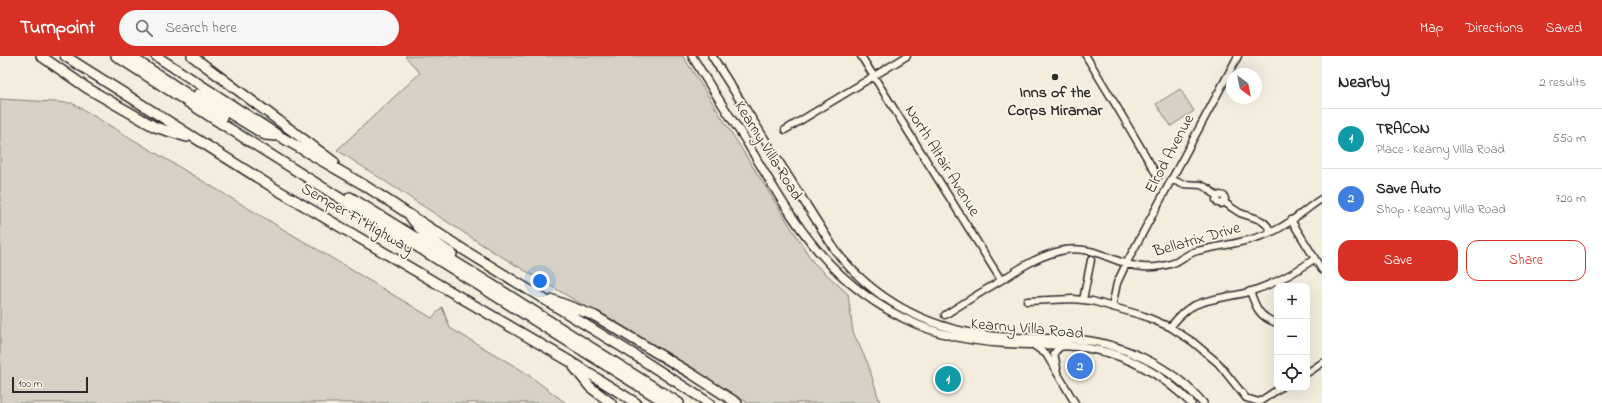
<!DOCTYPE html>
<meta charset="utf-8">
<style>
:root{--surface:#fff;--page:#f6f6f6;--text:#222;--muted:#767676;--line:#e0e0e0;--accent:#d93025}
body{margin:0;font-family:"Indie Flower",sans-serif;background:var(--page);color:var(--text)}
.controls{position:absolute;right:12px;bottom:12px;display:grid;overflow:hidden;border-radius:8px;box-shadow:0 4px 16px #0002}
.controls button{width:36px;height:36px;display:grid;place-items:center;padding:0;border:0;border-bottom:1px solid var(--line);background:var(--surface);color:var(--text);font:20px sans-serif}
.compass{position:absolute;left:1226px;top:12px;width:36px;height:36px;border-radius:50%;background:var(--surface);box-shadow:0 4px 16px #0002;rotate:148deg}
.scale{position:absolute;left:12px;bottom:10px;width:76px;box-sizing:border-box;padding-left:4px;border:2px solid #2b2b2b;border-top:0;font-size:11px;line-height:14px;white-space:nowrap;color:#2b2b2b;-webkit-text-stroke:3px #fcf5e5;paint-order:stroke}
.you{position:absolute;left:540px;top:225px;width:14px;height:14px;margin:-10px;border:3px solid #fff;border-radius:50%;background:#1a73e8;box-shadow:0 0 0 6px #1a73e833}
.badge{display:grid;place-items:center;width:26px;height:26px;border-radius:50%;background:var(--accent);color:#fff;font-size:13px;font-weight:700}
.pin{position:absolute;translate:-50% -50%;border:2px solid #fff;box-shadow:0 1px 4px #0006}
.list{margin:0;padding:0;list-style:none}
h2{display:flex;justify-content:space-between;align-items:center;height:52px;margin:0;padding:0 16px;font-size:17px}
h2 small{font-size:13px;font-weight:400;color:var(--muted)}
.list li{display:grid;grid-template-columns:26px 1fr auto;gap:12px;align-items:center;box-sizing:border-box;height:60px;padding:0 16px;border-top:1px solid var(--line)}
.list b{display:block;font-size:15px;white-space:nowrap}
.list p{margin:0;font-size:13px;white-space:nowrap;color:var(--muted)}
.list em{font-size:13px;font-style:normal;color:var(--muted)}
.actions{display:flex;gap:8px;padding:12px 16px}
.actions a{flex:1;padding:9px 0;border:1px solid var(--accent);border-radius:12px;text-align:center;font-size:14px;color:var(--accent)}
.actions .main{background:var(--accent);color:#fff}
.icon{flex:none;width:22px;height:22px;fill:none;stroke:currentColor;stroke-width:2;stroke-linecap:round;stroke-linejoin:round}
.map{position:relative;flex:none;width:1322px;height:347px;overflow:hidden}
header{display:flex;align-items:center;gap:24px;box-sizing:border-box;height:56px;padding:0 20px;background:var(--accent);color:#fff}
header strong{font-size:19px}
nav{display:flex;gap:22px;margin-inline-start:auto;font-size:14px}
.search{width:280px;height:36px;background:var(--page);display:flex;align-items:center;gap:10px;box-sizing:border-box;padding:0 14px;border-radius:22px;color:var(--muted);font-size:15px}
main{display:flex}
aside{flex:1;background:var(--surface)}
.map>svg:first-child{display:block}
</style>
<header>
<strong>Turnpoint</strong>
<div class="search"><svg class="icon" aria-label="search" viewBox="0 0 24 24"><circle cx="10" cy="10" r="6"/><path d="M15 15l6 6"/></svg>Search here</div>
<nav><a>Map</a><a>Directions</a><a>Saved</a></nav>
</header>
<main>
<div class="map">
<svg width="1322" height="347" viewBox="0 0 1322 347">
<rect width="100%" height="100%" fill="#f4edde"/>
<filter id="ink" filterUnits="userSpaceOnUse"><feTurbulence type="fractalNoise" baseFrequency=".025" numOctaves="2"/><feDisplacementMap in="SourceGraphic" scale="8" xChannelSelector="R" yChannelSelector="G"/><feConvolveMatrix kernelMatrix="1 2 1 2 8 2 1 2 1" color-interpolation-filters="sRGB"/></filter>
<g filter="url(#ink)">
<path fill="#d6d1c4" stroke="#807e78" d="M405 0H683L813 206 848 238 853 276 868 308 880 347H748L492 195 337 94 420 17Z
M1180 33 1194 55 1171 70 1156 48Z
M0 43 72 47 432 262 442 251 450 272 523 315 566 347H0Z"/>
<g fill="none" stroke-linecap="round" stroke-linejoin="round">
<g stroke="#2b2b2b" stroke-width="9">
<path id="minor" d="M861 0 1001 224
M1086 0 1117 51 1158 121
M785 74 907 0
M1171 123 1182 128 1201 129 1209 133 1217 141 1216 144 1218 147 1221 148 1224 146 1225 143 1224 140 1220 139 1217 141
M1224 146C1229 150 1235 154 1240 157 1253 162 1265 162 1271 176
M1291 164 1322 214
M1250 235C1256 252 1259 261 1277 267
M1083 244 1091 204
M1027 245 1073 243 1092 245 1144 260 1170 271 1193 286 1218 307 1246 342 1259 346 1280 332
M1112 251 1117 227 1126 208 1238 0
M945 259C965 246 985 234 1005 222 1023 210 1042 198 1065 194 1097 189 1114 209 1143 211 1153 212 1167 210 1176 206 1183 202 1189 197 1197 195 1223 189 1252 186 1276 174 1292 166 1306 153 1321 143
M1170 271C1177 263 1185 253 1195 249 1213 241 1233 241 1252 235 1276 227 1294 218 1314 203
M1032 288 1046 298 1075 347
M1057 312 1054 297 1060 291 1065 290
M1307 317 1322 307"/>
</g>
<g stroke="#2b2b2b" stroke-width="10">
<path id="major" d="M692 0C709 29 728 57 746 85 792 163 828 230 916 268 948 282 982 287 1018 288 1042 289 1068 288 1092 293 1130 300 1164 320 1191 347
M712 0 835 194C872 242 924 271 984 279 1013 283 1043 282 1072 283 1121 286 1171 310 1203 347"/>
</g>
<g stroke="#2b2b2b" stroke-width="12">
<path id="highway" d="M41 0 87 32 155 71 187 81
M65 0 274 132 571 306 636 347
M116 0 214 63 666 347
M130 0 222 61
M156 0 281 81 364 129 464 194 630 296 709 347
M192 0 334 106
M198 38 265 79 278 80
M350 141 499 233 679 347
M410 160C421 177 436 187 452 198
M553 244 595 260 692 318 737 347
M574 311 590 331 611 347"/>
</g>
<use href="#minor" stroke="#fcf5e5" stroke-width="6"/>
<use href="#major" stroke="#fcf5e5" stroke-width="7"/>
<use href="#highway" stroke="#fcf5e5" stroke-width="9"/>
</g>
</g>
<circle fill="#2b2b2b" stroke="#fcf5e5" stroke-width="1.5" cx="1055" cy="21" r="4"/>
<g text-anchor="middle" dominant-baseline="central" stroke-width="3.5" stroke-linejoin="round" paint-order="stroke">
<g font-size="16" font-weight="bold" fill="#2b2b2b" stroke="#fcf5e5">
<text x="1055" y="37">Inns of the<tspan x="1055" dy="18">Corps Miramar</tspan></text>
</g>
<g font-size="16" fill="#2b2b2b" stroke="#fcf5e5">
<text transform="translate(768 95) rotate(58)">Kearny Villa Road</text>
<text transform="translate(1170 98) rotate(-62)">Elrod Avenue</text>
<text transform="translate(942 105) rotate(58)">North Altair Avenue</text>
<text transform="translate(357 163) rotate(30)">Semper Fi Highway</text>
<text transform="translate(1197 184) rotate(-16)">Bellatrix Drive</text>
<text transform="translate(1027 273) rotate(5)">Kearny Villa Road</text>
</g>
</g>
</svg>
<div class="controls">
<button>+</button>
<button>−</button>
<button><svg class="icon" aria-label="locate" viewBox="0 0 24 24"><circle cx="12" cy="12" r="6"/><path d="M12 2v4M12 18v4M2 12h4M18 12h4"/></svg></button>
</div>
<svg class="compass" viewBox="-18 -18 36 36"><path d="M0-13l5 13h-10z" fill="#e53935"/><path d="M0 13l5-13h-10z" fill="#767676"/></svg>
<div class="scale">100 m</div>
<div class="you"></div>
<div class="pin badge" style="left:948px;top:323px;background:#0f9aa8">1</div>
<div class="pin badge" style="left:1080px;top:310px;background:#3f7fe0">2</div>
</div>
<aside>
<h2>Nearby<small>2 results</small></h2>
<ul class="list">
<li><span class="badge" style="background:#0f9aa8">1</span><div><b>TRACON</b><p>Place · Kearny Villa Road</p></div><em>550 m</em></li>
<li><span class="badge" style="background:#3f7fe0">2</span><div><b>Save Auto</b><p>Shop · Kearny Villa Road</p></div><em>720 m</em></li>
</ul>
<div class="actions"><a class="main">Save</a><a>Share</a></div>
</aside>
</main>
